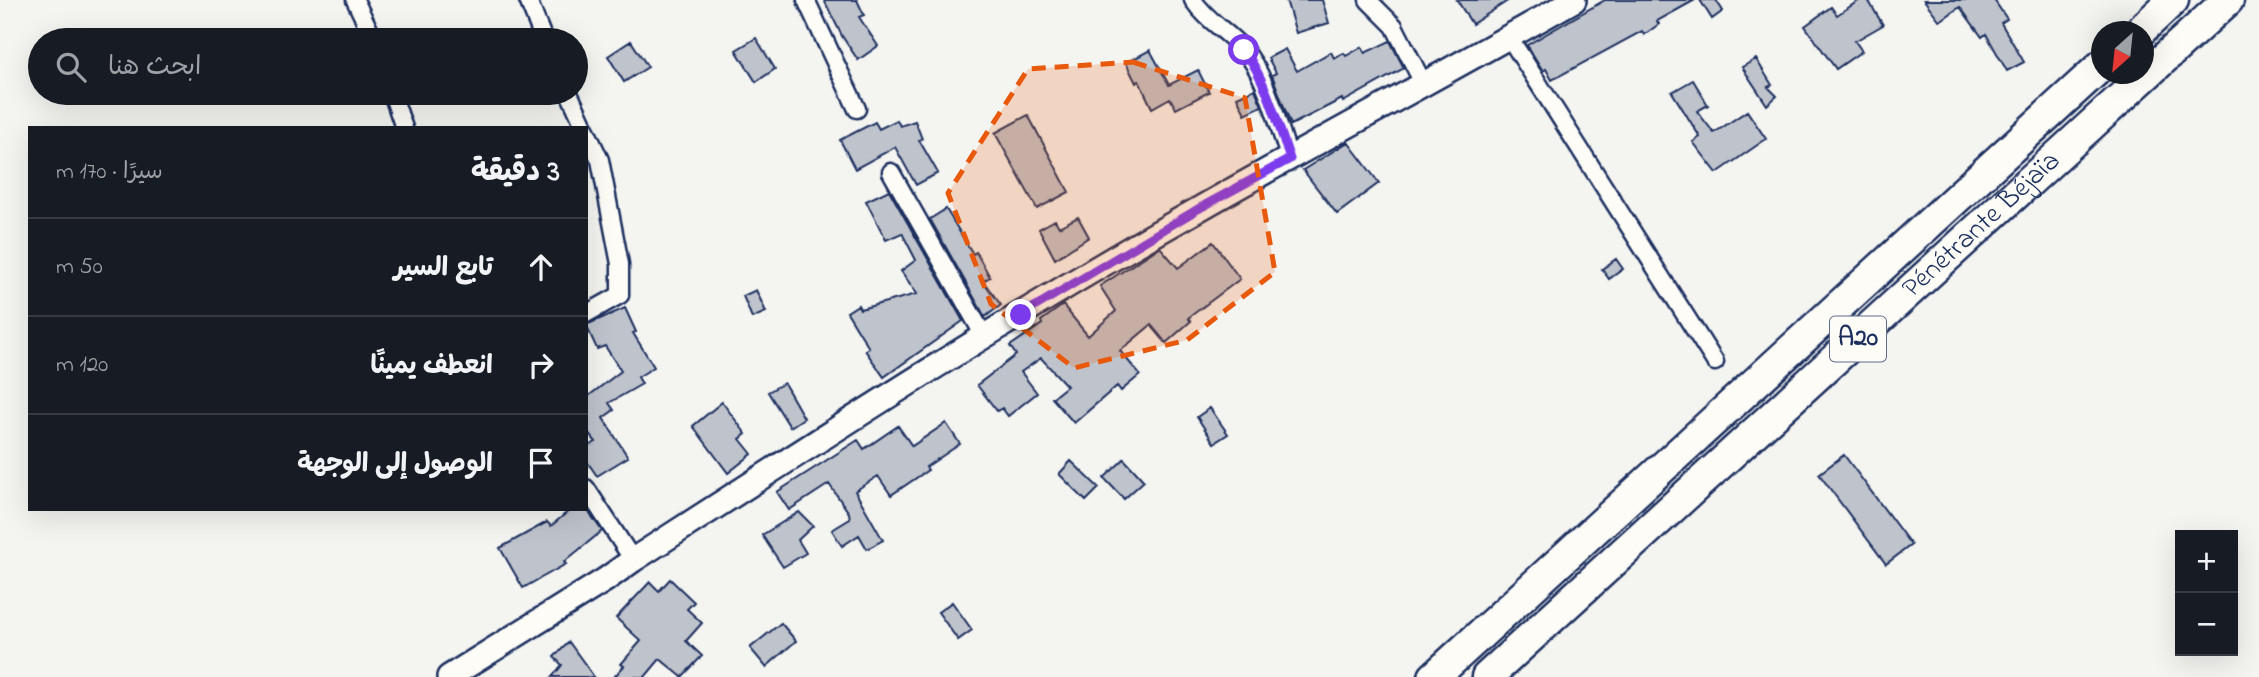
<!DOCTYPE html>
<html lang="ar">
<meta charset="utf-8">
<style>
:root{--surface:#171b24;--page:#242831;--text:#f1f3f6;--muted:#9ea1a6;--line:#363941}
body{margin:0;font-family:"Indie Flower","Playpen Sans Arabic",sans-serif;background:var(--page);color:var(--text);direction:rtl}
.controls{position:absolute;right:21px;bottom:21px;display:grid;overflow:hidden;border-radius:0px;box-shadow:0 7px 28px #0002}
.controls button{width:63px;height:63px;display:grid;place-items:center;padding:0;border:0;border-bottom:2px solid var(--line);background:var(--surface);color:var(--text);font:35px sans-serif}
.compass{position:absolute;left:2091px;top:21px;width:63px;height:63px;border-radius:50%;background:var(--surface);box-shadow:0 7px 28px #0002;rotate:207deg}
.stop{position:absolute;width:21px;height:21px;margin:-16px;border:5px solid #7c3aed;border-radius:50%;background:#fff}
.stop.end{background:#7c3aed;border-color:#fff;box-shadow:0 2px 7px #0008}
.list{margin:0;padding:0;list-style:none}
h2{display:flex;justify-content:space-between;align-items:center;height:91px;margin:0;padding:0 28px;font-size:30px}
h2 small{font-size:23px;font-weight:400;color:var(--muted)}
.list li{display:grid;grid-template-columns:46px 1fr auto;gap:21px;align-items:center;box-sizing:border-box;height:98px;padding:0 28px;border-top:2px solid var(--line)}
.list b{display:block;font-size:26px;white-space:nowrap}
.list em{font-size:23px;font-style:normal;color:var(--muted)}
.icon{flex:none;width:38px;height:38px;fill:none;stroke:currentColor;stroke-width:2;stroke-linecap:round;stroke-linejoin:round}
.map{position:relative;flex:none;width:2259px;height:677px;overflow:hidden;direction:ltr}
.search{position:absolute;background:var(--surface);box-shadow:0 7px 28px #0002;left:28px;top:28px;width:560px;height:77px;display:flex;align-items:center;gap:18px;box-sizing:border-box;padding:0 24px;border-radius:38px;color:var(--muted);font-size:26px}
.panel{position:absolute;background:var(--surface);box-shadow:0 7px 28px #0002;left:28px;top:126px;width:560px;height:385px;border-radius:0px;direction:rtl}
.map>svg:first-child{display:block}
</style>
<div class="map">
<svg width="2259" height="677" viewBox="0 0 2259 677">
<rect width="100%" height="100%" fill="#f4f4f1"/>
<filter id="ink" filterUnits="userSpaceOnUse"><feTurbulence type="fractalNoise" baseFrequency=".0143" numOctaves="2"/><feDisplacementMap in="SourceGraphic" scale="14" xChannelSelector="R" yChannelSelector="G"/><feConvolveMatrix kernelMatrix="1 2 1 2 8 2 1 2 1" color-interpolation-filters="sRGB"/></filter>
<g filter="url(#ink)">
<path fill="#bfc3cc" stroke="#1b2f5e" stroke-width="2" d="M824 0H857L864 15 859 17 878 46 858 60 842 36Z
M1286 0H1322L1329 23 1296 33Z
M1457 0H1509L1472 24Z
M1605 0H1695L1657 21 1659 24 1644 35 1642 31 1552 80 1546 69 1543 71 1527 45Z
M1700 0H1716L1723 11 1712 19Z
M1860 0H1868L1883 25 1855 41 1862 51 1836 69 1805 26 1831 7 1837 15Z
M1924 0H1994L2007 19 2001 23 2024 62 2007 71 1986 34 1982 37 1960 7 1940 21Z
M756 38 775 69 756 82 736 50Z
M631 41 648 67 624 82 608 56Z
M1390 41 1404 68 1343 102 1342 99 1291 125 1272 75 1276 73 1268 58 1285 49 1297 71 1331 52 1334 58 1344 53 1346 56 1362 47 1365 53Z
M1150 50 1169 85 1198 70 1209 92 1176 109 1170 98 1152 108 1139 81 1136 83 1126 63Z
M1756 59 1772 85 1768 87 1777 96 1767 105 1742 67Z
M1693 80 1708 105 1697 111 1714 133 1747 111 1766 139 1717 173 1693 142 1700 137 1672 92Z
M1255 89 1262 106 1245 114 1237 97Z
M1028 115 1069 192 1037 209 995 133Z
M897 120 900 126 915 121 922 139 919 140 938 173 916 185 895 147 855 169 840 140 875 122 879 129Z
M1348 142 1379 183 1337 214 1303 170Z
M889 190 963 321 884 377 865 350 869 348 847 312 858 305 860 309 917 294 901 271 916 260 902 233 886 240 866 201Z
M946 209 973 254 976 252 990 277 983 281 1001 305 985 317 930 219Z
M1078 217 1089 237 1055 259 1039 229 1055 220 1059 227Z
M1213 242 1240 279 1188 318 1191 321 1166 343 1151 325 1120 351 1140 375 1121 391 1117 386 1074 423 1052 398 1067 386 1041 358 1021 372 1037 393 1008 416 1002 408 997 411 977 385 1016 355 1010 346 1042 324 1041 321 1063 305 1088 336 1116 311 1100 286 1160 247 1178 268Z
M1616 259 1623 269 1609 279 1602 269Z
M756 290 766 312 752 318 743 296Z
M625 308 636 332 633 333 654 367 638 377 642 384 609 403 614 410 603 418 628 457 597 476 586 460V447L596 442 586 430V398L621 371 605 346 597 349 586 325Z
M784 383 804 418 790 427 768 392Z
M722 402 746 434 740 439 752 454 728 473 693 426Z
M1210 408 1228 434 1214 443 1197 417Z
M946 423 960 444 926 467 928 470 891 495 878 476 855 491 883 540 867 549 859 535 842 546 832 530 850 519 849 513 829 484 789 510 777 492 858 440 864 449 898 426 912 446Z
M1844 455 1911 545 1886 564 1819 474Z
M1124 459 1144 481 1124 499 1104 478Z
M1071 461 1099 488 1086 501 1059 474Z
M586 508 602 531 564 562 566 564 523 588 500 548 547 522 551 526 571 509Z
M799 512 813 526 798 540 806 553 783 567 762 535Z
M670 579 694 602 687 609 702 623 686 641 702 656 682 677 660 659 645 677H614L624 666 621 664 641 641 616 618 650 582 659 591Z
M952 602 972 630 958 640 938 612Z
M781 623 796 641 766 667 750 648Z
M569 642 594 677H552L562 665 554 657Z"/>
<g fill="none" stroke-linecap="round" stroke-linejoin="round">
<g stroke="#1b2f5e" stroke-width="21">
<path id="minor" d="M355 0 374 40
M528 0 544 40
M806 0 857 109
M1193 0C1207 21 1227 31 1243 49 1267 75 1278 126 1290 159
M1368 0 1394 26 1424 85
M1509 37 1715 362
M392 93 404 128
M569 93 585 128
M586 130 600 160 620 264V295L586 314
M891 172 984 336
M586 488 633 560"/>
</g>
<g stroke="#1b2f5e" stroke-width="28">
<path id="secondary" d="M449 677 605 580 633 560C819 440 1006 318 1199 209 1323 138 1450 71 1574 0"/>
</g>
<g stroke="#1b2f5e" stroke-width="35">
<g id="motorway">
<path d="M2139 32 2173 0"/>
<path d="M1434 677 2102 65"/>
<path id="s1" d="M1487 677 2228 0"/>
</g>
</g>
<use href="#minor" stroke="#fdfcf7" stroke-width="16"/>
<use href="#secondary" stroke="#fdfcf7" stroke-width="23"/>
<use href="#motorway" stroke="#fdfcf7" stroke-width="30"/>
</g>
</g>
<g fill="none" stroke-linecap="round" stroke-linejoin="round" filter="url(#ink)">
<path stroke="#7c3aed" stroke-width="9" d="M1021 315 1198 209 1290 159C1277 122 1267 82 1244 50"/>
</g>
<path fill="#e8590c" fill-opacity="0.2" stroke="#e8590c" stroke-width="5" stroke-dasharray="14 9" stroke-linejoin="round" d="M1133 62 1245 98 1275 272 1187 340 1074 368 991 304 948 193 1028 69Z"/>
<g text-anchor="middle" dominant-baseline="central" stroke-width="7" stroke-linejoin="round" paint-order="stroke">
<rect fill="#fdfcf7" stroke="#5f6c8c" stroke-width="2" x="1830" y="316.5" width="56" height="45" rx="5"/>
<g font-size="26" font-weight="bold" fill="#1b2f5e">
<text x="1858" y="339">A20</text>
</g>
<g font-size="28" fill="#1b2f5e" stroke="#fdfcf7">
<text stroke="none"><textPath href="#s1" startOffset="670">Pénétrante Béjaïa</textPath></text>
</g>
</g>
</svg>
<div class="controls">
<button>+</button>
<button>−</button>
</div>
<svg class="compass" viewBox="-18 -18 36 36"><path d="M0-13l5 13h-10z" fill="#e53935"/><path d="M0 13l5-13h-10z" fill="#9ea1a6"/></svg>
<div class="stop" style="left:1244px;top:50px"></div>
<div class="stop end" style="left:1021px;top:315px"></div>
<div class="search"><svg class="icon" aria-label="search" viewBox="0 0 24 24"><circle cx="10" cy="10" r="6"/><path d="M15 15l6 6"/></svg>ابحث هنا</div>
<section class="panel">
<h2>3 دقيقة<small>سيرًا · 170 m</small></h2>
<ul class="list">
<li><svg class="icon" aria-label="ahead" viewBox="0 0 24 24"><path d="M12 20V5M6 11l6-6 6 6"/></svg><div><b>تابع السير</b></div><em>50 m</em></li>
<li><svg class="icon" aria-label="right" viewBox="0 0 24 24"><path d="M7 20v-9h11M14 6l5 5-5 5"/></svg><div><b>انعطف يمينًا</b></div><em>120 m</em></li>
<li><svg class="icon" aria-label="arrive" viewBox="0 0 24 24"><path d="M6 21V4h12l-3 4 3 4H6"/></svg><div><b>الوصول إلى الوجهة</b></div></li>
</ul>
</section>
</div>
